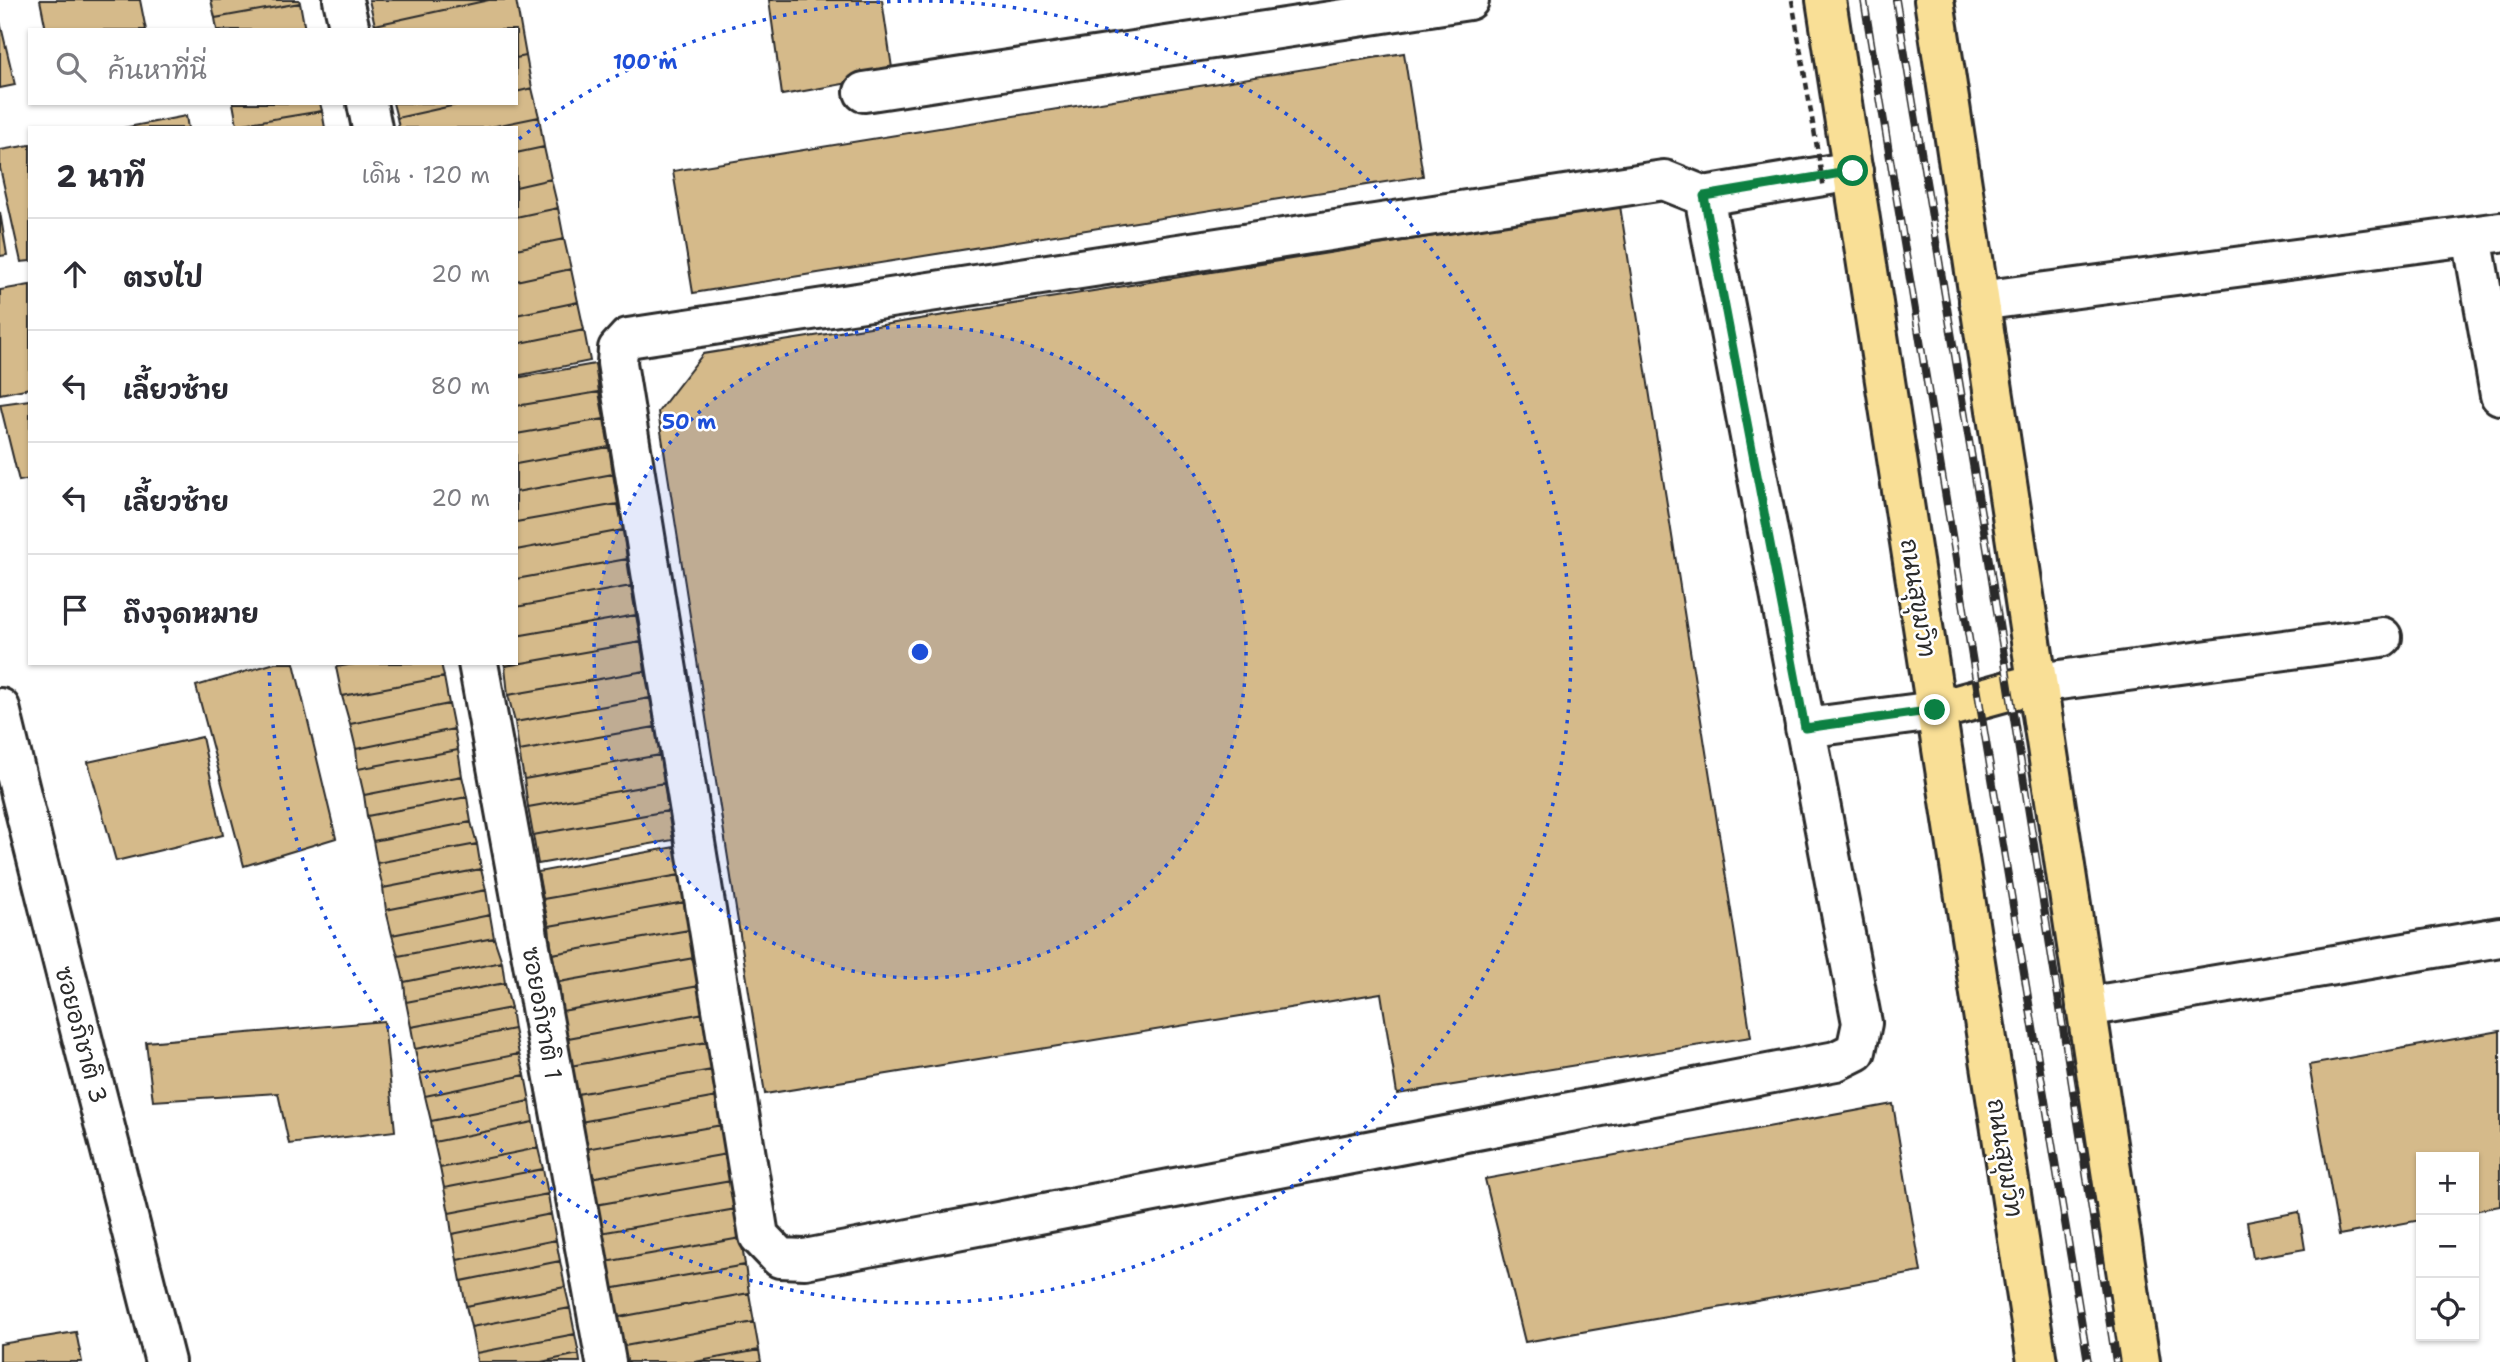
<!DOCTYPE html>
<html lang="th">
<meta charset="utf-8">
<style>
:root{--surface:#fff;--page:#f2f2f3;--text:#2b2b33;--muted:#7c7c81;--line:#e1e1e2}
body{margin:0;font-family:"Shantell Sans","Playpen Sans Thai",sans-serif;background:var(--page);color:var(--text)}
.controls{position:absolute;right:21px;bottom:21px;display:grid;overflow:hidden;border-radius:0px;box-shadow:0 2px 5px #0004}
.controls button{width:63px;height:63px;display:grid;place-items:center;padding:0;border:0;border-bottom:2px solid var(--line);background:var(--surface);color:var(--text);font:35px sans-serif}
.stop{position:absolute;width:21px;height:21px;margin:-16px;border:5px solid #0b8043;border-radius:50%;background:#fff}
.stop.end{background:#0b8043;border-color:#fff;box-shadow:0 2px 7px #0008}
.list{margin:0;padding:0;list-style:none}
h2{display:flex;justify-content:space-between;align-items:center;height:91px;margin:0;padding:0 28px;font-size:30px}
h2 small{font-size:23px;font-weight:400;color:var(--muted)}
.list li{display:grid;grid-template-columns:46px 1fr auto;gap:21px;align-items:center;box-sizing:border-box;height:112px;padding:0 28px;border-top:2px solid var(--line)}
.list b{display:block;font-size:26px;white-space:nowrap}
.list em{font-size:23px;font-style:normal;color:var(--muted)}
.icon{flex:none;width:38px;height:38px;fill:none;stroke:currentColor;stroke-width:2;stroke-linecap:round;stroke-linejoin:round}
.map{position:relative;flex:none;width:2500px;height:1362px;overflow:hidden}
.search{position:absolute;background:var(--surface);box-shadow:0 2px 5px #0004;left:28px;top:28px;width:490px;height:77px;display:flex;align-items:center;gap:18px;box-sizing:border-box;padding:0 24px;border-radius:0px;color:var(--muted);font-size:26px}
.panel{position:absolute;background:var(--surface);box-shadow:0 2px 5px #0004;left:28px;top:126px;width:490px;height:539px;border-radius:0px}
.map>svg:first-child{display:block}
</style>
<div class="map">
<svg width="2500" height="1362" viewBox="0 0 2500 1362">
<rect width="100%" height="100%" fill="#fff"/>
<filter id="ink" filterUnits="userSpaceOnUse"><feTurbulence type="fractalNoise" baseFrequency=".0143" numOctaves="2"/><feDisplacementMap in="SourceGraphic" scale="14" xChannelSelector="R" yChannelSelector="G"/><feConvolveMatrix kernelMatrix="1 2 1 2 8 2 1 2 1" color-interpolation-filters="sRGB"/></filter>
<g filter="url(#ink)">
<path fill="#d5ba8a" stroke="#2b2b2b" stroke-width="2" d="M40 0H140L146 30H46Z
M211 0H299L300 3 215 18Z
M369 0H489L375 25Z
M489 0H516L526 56 516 58V30H376L375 25Z
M769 0H882L893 75 782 95Z
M300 3 305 30H217L215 18Z
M0 22 15 85 0 88Z
M1404 53 1423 176 693 293 673 171Z
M526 56 532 88 516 92V58Z
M532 88 539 117 486 128H399L397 118 465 103H516V92Z
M233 103H320L322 111 237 125Z
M393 103H465L397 118Z
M322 111 325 128H237V125Z
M186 116 188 128H123Z
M539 117 544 147 516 153V128H486Z
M30 145V261L21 262 0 168V150Z
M544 147 551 179 516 187V153Z
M551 179 558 208 516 217V187Z
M1620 206 1751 1037 1397 1094 1381 993 765 1094 658 412 703 354Z
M558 208 564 239 516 249V217Z
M0 212 7 255 0 256Z
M564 239 571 269 516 281V249Z
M571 269 578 302 516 315V281Z
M30 285V388L0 394V290Z
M578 302 584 330 516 344V315Z
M584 330 590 361 516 376V344Z
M595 364 599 392 516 406V378Z
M599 392 604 419 516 434V406Z
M30 400V479L19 481 0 404Z
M604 419 609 447 516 464V434Z
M609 447 613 474 516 492V464Z
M613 474 618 504 516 522V492Z
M618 504 623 530 516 550V522Z
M623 530 627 559 516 579V550Z
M627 559 631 586 516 607V579Z
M631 586 636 615 516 636V607Z
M636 615 641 642 505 666 504 663H516V636Z
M641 642 645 671 508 695 505 666Z
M275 663H294L336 838 244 866 196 686Z
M361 663H441L444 677 342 696 336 667Z
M645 671 650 698 515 722 508 695Z
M444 677 449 704 350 724 342 696Z
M650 698 655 727 519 751 515 722Z
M449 704 454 729 356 749 350 724Z
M655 727 660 755 524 779 519 751Z
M454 729 458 750 358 769 356 749Z
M202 737 223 835 116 861 88 762Z
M458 750 462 776 364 795 358 769Z
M660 755 664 783 528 807 524 779Z
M462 776 467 797 367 816 364 795Z
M664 783 668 811 533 835 528 807Z
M467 797 471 822 373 841 367 816Z
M668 811 673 840 538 864 533 835Z
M471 822 477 844 377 863 373 841Z
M477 844 481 869 383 888 377 863Z
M675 847 680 875 543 899 538 872Z
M481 869 486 890 386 910 383 888Z
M680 875 685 902 549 926 543 899Z
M486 890 490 915 392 935 386 910Z
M685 902 689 930 552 954 549 926Z
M490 915 494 938 398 956 392 935Z
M689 930 694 958 559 982 552 954Z
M494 938 502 962 404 982 398 956Z
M694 958 699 986 562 1011 559 982Z
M502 962 505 983 406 1002 404 982Z
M505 983 511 1008 411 1027 406 1002Z
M699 986 704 1013 568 1038 562 1011Z
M511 1008 514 1029 415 1049 411 1027Z
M704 1013 707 1042 570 1066 568 1038Z
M384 1021 395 1131 289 1144 278 1093 153 1101 146 1042Z
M514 1029 519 1054 420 1074 415 1049Z
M2500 1031V1206L2474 1211V1157H2421V1220L2339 1235 2309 1065Z
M707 1042 712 1070 577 1094 570 1066Z
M519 1054 525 1075 425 1096 420 1074Z
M712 1070 717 1097 580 1122 577 1094Z
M525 1075 530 1101 431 1121 425 1096Z
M717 1097 722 1125 586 1149 580 1122Z
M530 1101 533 1122 434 1142 431 1121Z
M1893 1104 1921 1272 1525 1342 1485 1179Z
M533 1122 538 1148 440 1168 434 1142Z
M722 1125 727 1154 590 1178 586 1149Z
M538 1148 543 1169 444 1188 440 1168Z
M727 1154 731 1181 595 1205 590 1178Z
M543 1169 548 1194 449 1213 444 1188Z
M731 1181 736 1209 600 1233 595 1205Z
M548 1194 551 1214 452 1234 449 1213Z
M736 1209 741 1238 605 1262 600 1233Z
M2299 1212 2305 1249 2253 1258 2247 1222Z
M551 1214 556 1240 457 1260 452 1234Z
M741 1238 745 1265 609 1289 605 1262Z
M556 1240 560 1261 461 1281 457 1260Z
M560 1261 565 1287 466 1306 461 1281Z
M745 1265 749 1293 614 1318 609 1289Z
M565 1287 570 1308 471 1327 466 1306Z
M749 1293 754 1322 619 1347 614 1318Z
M570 1308 575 1334 476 1353 471 1327Z
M754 1322 759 1350 695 1362H621L619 1347Z
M76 1332 82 1362H0V1344Z
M575 1334 579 1354 541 1362H477L476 1353Z
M759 1350 761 1362H695Z
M579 1354 580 1362H541Z"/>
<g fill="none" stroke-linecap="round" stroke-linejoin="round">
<g stroke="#2b2b2b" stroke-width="44">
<path id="minor" d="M343 0 350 30
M864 92 1469 0
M367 103 372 128
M1704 196 1862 1023 1856 1051 1836 1061 805 1259 780 1258 759 1236 617 363 618 349 628 338 1664 180 1704 196 1853 171
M2472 236 2500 395
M1979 301 2500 232
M478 663 606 1362
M2037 683 2382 637
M0 708C52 926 110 1144 165 1362
M1805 728 1935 711
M2086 1007 2500 937"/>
</g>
<g stroke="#2b2b2b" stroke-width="44">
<path id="highway" d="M1826 0 2037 1362
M1934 0 2140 1362
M1935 711 2037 683"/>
</g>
<use href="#minor" stroke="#fff" stroke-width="38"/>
<use href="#highway" stroke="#f9df96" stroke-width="38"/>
<g stroke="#2b2b2b" stroke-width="8">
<path id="rail" d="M1864 0 2088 1362
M1896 0 1989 561 2116 1362"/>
</g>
<use href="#rail" stroke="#fff" stroke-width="5" stroke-dasharray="16" stroke-linecap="butt"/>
<path stroke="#2b2b2b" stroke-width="4.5" stroke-dasharray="7 5" stroke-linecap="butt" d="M1792 0 1824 189"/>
</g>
</g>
<g fill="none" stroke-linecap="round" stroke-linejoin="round" filter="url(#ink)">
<path stroke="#0b8043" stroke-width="9" d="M1853 171 1704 196 1805 728 1935 710"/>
</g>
<circle cx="920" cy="652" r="326" fill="#1d4ed8" fill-opacity=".12"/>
<g fill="none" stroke="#1d4ed8" stroke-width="3.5" stroke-dasharray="3.5 7">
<circle cx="920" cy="652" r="326"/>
<path d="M519 139A651 651 0 1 1 269 663"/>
</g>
<g text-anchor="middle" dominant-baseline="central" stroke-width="5" stroke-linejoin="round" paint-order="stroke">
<g font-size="24" fill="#2b2b2b" stroke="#fff">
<text transform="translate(1918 598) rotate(81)">ถนนสุขุมวิท</text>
<text transform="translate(542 1013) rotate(80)">ซอยอภิชาติ 1</text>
<text transform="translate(81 1035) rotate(75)">ซอยอภิชาติ 3</text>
<text transform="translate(2005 1158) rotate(81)">ถนนสุขุมวิท</text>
</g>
</g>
<circle cx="920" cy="652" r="10" fill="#1d4ed8" stroke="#fff" stroke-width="3.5"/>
<g font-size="21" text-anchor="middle" font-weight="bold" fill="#1d4ed8" stroke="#fff" stroke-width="5" stroke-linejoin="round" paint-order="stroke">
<text x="645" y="69">100 m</text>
<text x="689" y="429">50 m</text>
</g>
</svg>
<div class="controls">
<button>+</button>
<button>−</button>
<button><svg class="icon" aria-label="locate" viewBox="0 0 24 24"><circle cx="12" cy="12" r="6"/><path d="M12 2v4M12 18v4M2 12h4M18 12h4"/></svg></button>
</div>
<div class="stop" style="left:1853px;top:171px"></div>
<div class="stop end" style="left:1935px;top:710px"></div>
<div class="search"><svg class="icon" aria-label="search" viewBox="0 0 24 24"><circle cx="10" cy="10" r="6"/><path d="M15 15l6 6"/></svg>ค้นหาที่นี่</div>
<section class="panel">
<h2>2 นาที<small>เดิน · 120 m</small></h2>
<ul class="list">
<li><svg class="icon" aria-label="ahead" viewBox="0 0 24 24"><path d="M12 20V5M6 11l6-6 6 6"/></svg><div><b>ตรงไป</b></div><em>20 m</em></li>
<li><svg class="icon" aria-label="left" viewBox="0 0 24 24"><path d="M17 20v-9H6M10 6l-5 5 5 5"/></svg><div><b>เลี้ยวซ้าย</b></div><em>80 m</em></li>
<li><svg class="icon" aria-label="left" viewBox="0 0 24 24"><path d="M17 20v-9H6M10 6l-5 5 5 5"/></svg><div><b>เลี้ยวซ้าย</b></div><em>20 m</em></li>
<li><svg class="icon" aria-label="arrive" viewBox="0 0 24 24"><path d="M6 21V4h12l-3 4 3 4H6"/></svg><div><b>ถึงจุดหมาย</b></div></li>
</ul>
</section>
</div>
